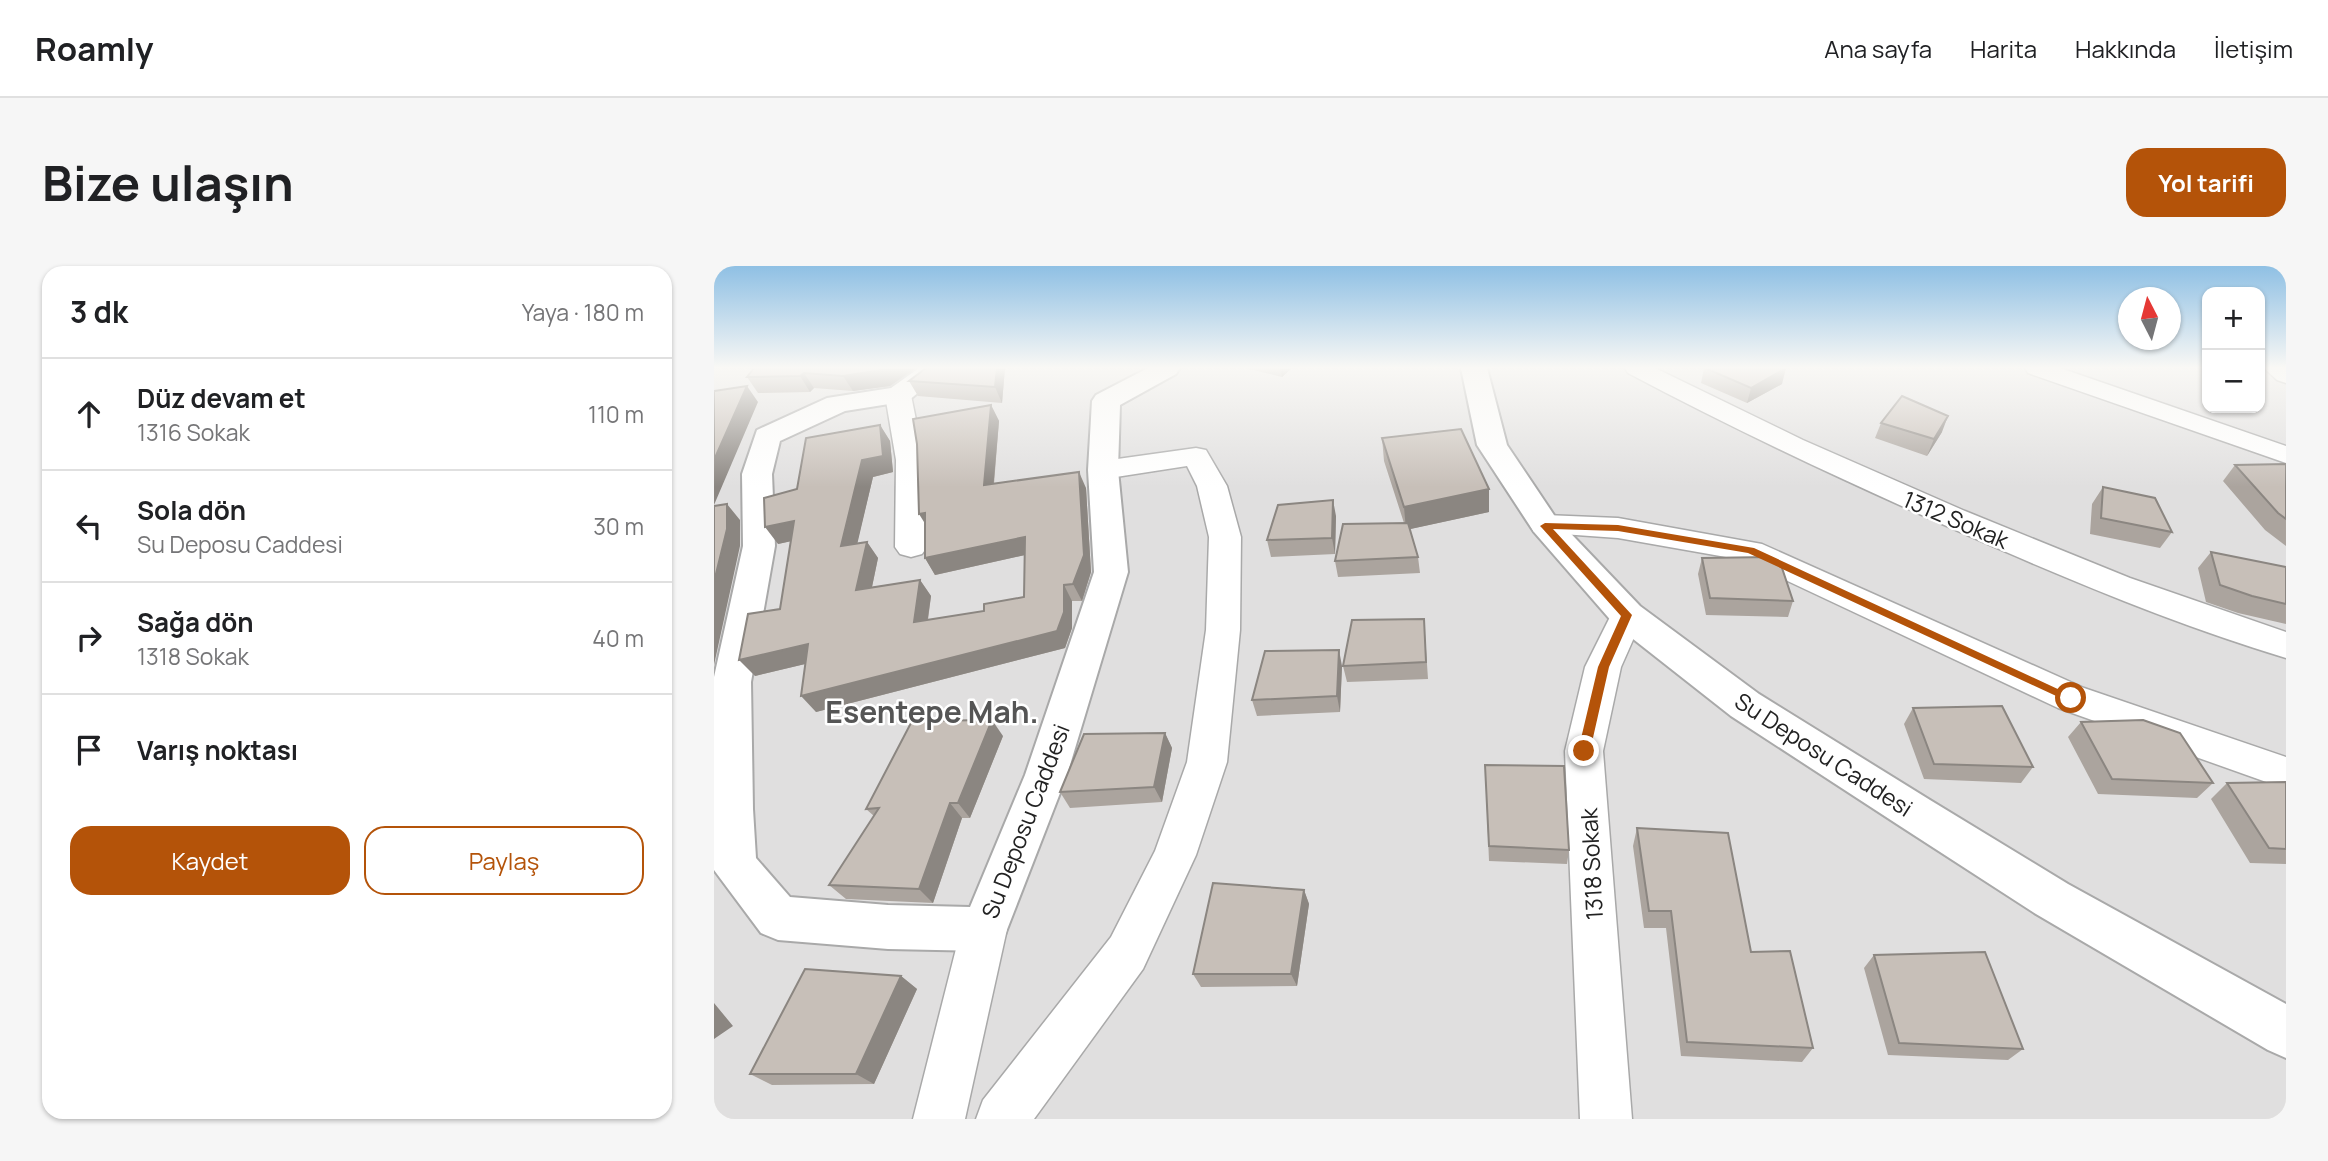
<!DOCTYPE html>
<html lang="tr">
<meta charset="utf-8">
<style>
:root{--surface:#fff;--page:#f6f6f6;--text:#202124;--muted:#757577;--line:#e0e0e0;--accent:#b45309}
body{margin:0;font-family:Manrope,sans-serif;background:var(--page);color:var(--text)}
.controls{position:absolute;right:21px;top:21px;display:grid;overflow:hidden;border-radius:14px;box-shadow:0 2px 5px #0004}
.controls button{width:63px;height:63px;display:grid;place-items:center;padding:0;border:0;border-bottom:2px solid var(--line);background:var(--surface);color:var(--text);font:35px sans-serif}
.compass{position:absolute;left:1404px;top:21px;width:63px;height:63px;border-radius:50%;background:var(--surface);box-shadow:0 2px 5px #0004;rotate:354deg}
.stop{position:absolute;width:21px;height:21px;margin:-16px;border:5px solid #b45309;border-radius:50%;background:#fff}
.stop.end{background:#b45309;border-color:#fff;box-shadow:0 2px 7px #0008}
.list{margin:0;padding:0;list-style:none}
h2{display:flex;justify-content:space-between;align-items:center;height:91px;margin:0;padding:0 28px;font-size:30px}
h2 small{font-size:23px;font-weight:400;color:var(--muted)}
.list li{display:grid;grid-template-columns:46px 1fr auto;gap:21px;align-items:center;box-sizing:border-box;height:112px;padding:0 28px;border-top:2px solid var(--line)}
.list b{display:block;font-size:26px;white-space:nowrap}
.list p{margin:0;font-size:23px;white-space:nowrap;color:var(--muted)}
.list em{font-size:23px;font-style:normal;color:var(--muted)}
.actions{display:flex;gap:14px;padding:21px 28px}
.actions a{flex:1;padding:16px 0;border:2px solid var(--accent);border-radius:21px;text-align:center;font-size:24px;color:var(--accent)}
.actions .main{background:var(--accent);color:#fff}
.icon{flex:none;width:38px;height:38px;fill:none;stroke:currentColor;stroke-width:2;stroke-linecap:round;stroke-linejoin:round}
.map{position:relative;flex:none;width:1572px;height:853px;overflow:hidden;border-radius:21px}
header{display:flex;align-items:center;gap:42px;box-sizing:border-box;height:98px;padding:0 35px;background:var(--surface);border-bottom:2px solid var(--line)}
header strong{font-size:33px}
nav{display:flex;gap:38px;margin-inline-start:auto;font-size:24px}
.intro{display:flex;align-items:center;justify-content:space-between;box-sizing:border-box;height:168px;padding:0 42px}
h1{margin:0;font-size:49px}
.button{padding:18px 32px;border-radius:21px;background:var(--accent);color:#fff;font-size:24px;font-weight:700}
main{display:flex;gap:42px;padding:0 42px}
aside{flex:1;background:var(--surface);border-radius:21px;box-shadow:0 2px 5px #0004}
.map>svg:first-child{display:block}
</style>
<header>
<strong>Roamly</strong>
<nav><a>Ana sayfa</a><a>Harita</a><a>Hakkında</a><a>İletişim</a></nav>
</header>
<div class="intro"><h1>Bize ulaşın</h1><a class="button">Yol tarifi</a></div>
<main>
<aside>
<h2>3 dk<small>Yaya · 180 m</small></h2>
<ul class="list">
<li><svg class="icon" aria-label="ahead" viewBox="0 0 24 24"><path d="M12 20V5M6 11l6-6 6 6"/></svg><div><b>Düz devam et</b><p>1316 Sokak</p></div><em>110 m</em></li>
<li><svg class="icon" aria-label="left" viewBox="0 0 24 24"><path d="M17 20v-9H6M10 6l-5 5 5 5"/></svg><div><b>Sola dön</b><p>Su Deposu Caddesi</p></div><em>30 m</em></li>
<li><svg class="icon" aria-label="right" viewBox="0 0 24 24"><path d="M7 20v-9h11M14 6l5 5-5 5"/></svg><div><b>Sağa dön</b><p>1318 Sokak</p></div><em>40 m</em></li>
<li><svg class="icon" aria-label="arrive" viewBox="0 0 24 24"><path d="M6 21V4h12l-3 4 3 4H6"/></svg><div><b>Varış noktası</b></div></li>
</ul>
<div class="actions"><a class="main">Kaydet</a><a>Paylaş</a></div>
</aside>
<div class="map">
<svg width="1572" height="853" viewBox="0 0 1572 853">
<rect width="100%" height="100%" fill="#f2efe9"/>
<path fill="#e0dfdf" d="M0 102H1493V142H1546V102H1572V853H0Z"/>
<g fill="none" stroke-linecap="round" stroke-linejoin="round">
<g stroke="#a9a9a9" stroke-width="3">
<path id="minor" d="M911 102H941L1089 174 1251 245 1416 312 1572 366V392C1463 359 1358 315 1255 270 1139 219 1025 166 914 107Z
M1311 102H1346L1572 180V197L1314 107Z
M1550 102H1572V117L1563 114Z
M184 121 193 124 197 129 210 194 213 281 208 288 197 291 186 288 181 281 182 194 171 129 175 124Z
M482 182 492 184 513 220 527 271 526 364 513 496 482 589 429 703 320 853H262L269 834 397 671 441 585 473 496 492 364 495 271 483 220 473 200 389 213 379 210 375 204 379 198 389 195Z
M831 249 904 252 1048 278 1370 422 1572 491V523L1344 442 1029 294 904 272 820 266 816 259 820 252Z
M913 337 925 341 930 349 907 401 889 485 918 853H866L851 485 871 401 901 341Z
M270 642 286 648 293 663 251 853H199L247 663 254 648Z"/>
</g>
<g stroke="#a9a9a9" stroke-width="4">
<path id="tertiary" d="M205 102H234L194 135 131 145 66 175 58 208 61 280 37 416 39 543 42 592 76 631 174 639 256 641 311 509 380 306 374 204 378 135 382 129 434 102H466L462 108 406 139 404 204 414 306 353 509 287 679 270 685 174 683 64 674 47 667 0 604V411L29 280 28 208 43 164 113 132 177 122Z
M747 102H773L793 179 842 252 926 340 1045 428 1216 534 1354 618 1572 738V792L1554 784 1322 648 1186 560 1017 450 900 358 820 266 763 179Z"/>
</g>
<use href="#minor" fill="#fff" fill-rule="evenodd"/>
<use href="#tertiary" fill="#fff" fill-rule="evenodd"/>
</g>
<path fill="#aba49e" d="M40 102H202L176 120 139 125 100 122 96 126 44 127 33 111Z
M212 102H291L288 137 204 130 195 115Z
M531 102H578L568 111Z
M990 102 1068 118 1033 137 987 117Z
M277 139 285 155 280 218 372 222 377 306 368 335H358V362L351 382 102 446 91 398 41 410 66 343 77 275 64 278 83 223 166 159 176 175 179 206 159 211 143 277 153 276 164 292 158 321 206 314 217 330 214 354 270 345 310 331 311 289 221 309 211 292Z
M1167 157 1228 166 1213 190 1161 172Z
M668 172 775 246 696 263 704 291 706 307 624 311 621 295 690 257 670 195Z
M1572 198V280L1551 264 1509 215 1521 199Z
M1389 221 1458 266 1446 282 1376 268 1378 238Z
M622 250 621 288 557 291 553 274Z
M1497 286 1572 301V358L1524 347 1492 336 1484 302Z
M988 292 1079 335 1074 351 992 349 984 308Z
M710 353 714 413 633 416 629 400Z
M628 400 626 446 543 450 538 434Z
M1199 442 1319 501 1307 517 1210 513 1190 458Z
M1367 456 1499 517 1483 532 1384 528 1354 471Z
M451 467 458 482 448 536 356 542 346 526Z
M289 470 256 552H248L219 637 132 633 115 619 160 550 152 543Z
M771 499 855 584 853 598 775 595Z
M1572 516V598L1536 597 1497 533 1513 517Z
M923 562 1099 782 1088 796 967 790 952 662H930L919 580Z
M590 624 595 638 583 720 487 721 479 708Z
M1160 689 1309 783 1294 794 1174 789 1150 702Z
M187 710 203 723 160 818 58 819 36 808Z"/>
<path fill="#8b8681" d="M171 102H202L176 120 139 125 129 110Z
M283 102H291L288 137 281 121Z
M566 102H578L568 111Z
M1072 102 1068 118 1033 137 1037 122Z
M90 107 100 122 96 126 86 110Z
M33 120 44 136 0 239V194Z
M277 139 285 155 278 236 270 219Z
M1234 150 1228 166 1213 190 1220 173Z
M166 159 176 175 179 206 159 211 139 296 127 280 148 194Z
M365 206 372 222 377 306 368 335 359 318Z
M775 223V246L692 264 690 241Z
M619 234 622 250 621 288 618 272Z
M13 238 26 254V280L0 399V316Z
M211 247 215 264 205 248Z
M80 255 92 272 64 278 51 261Z
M311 271 320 287 221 309 211 292Z
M153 276 164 292 154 340 142 324Z
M206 314 217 330 211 372 200 356Z
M350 319 358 335V362L351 382 102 446 87 430Z
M94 378 108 394 41 410 25 394Z
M625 384 628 400 626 446 623 430Z
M278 454 289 470 256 552 244 537Z
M451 467 458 482 448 536 440 521Z
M236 537 248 552 219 637 205 623Z
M590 624 595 638 583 720 577 708Z
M187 710 203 723 160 818 142 808Z
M0 737 19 760 0 773Z"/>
<path fill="#c7bfb8" stroke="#8b8681" stroke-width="2" d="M40 102H171L167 104 129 110 90 107 86 110 33 111Z
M212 102H283L281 121 195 115Z
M991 102H1072L1037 122Z
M33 120 0 194V125Z
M1188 130 1234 150 1220 173 1167 157Z
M277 139 270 219 365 206 370 289 359 318 350 319V346L343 365 87 430 94 378 25 394 34 348 66 343 80 255 51 261 50 232 83 223 92 172 166 159 169 190 148 194 127 280 153 276 142 324 206 314 200 356 270 345V338L310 331 311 271 211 292V247L205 248 203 178 199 153Z
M747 163 775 223 690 241 668 172Z
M1572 198V253L1564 247 1521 199Z
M1389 221 1441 232 1458 266 1387 252Z
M619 234 618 272 553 274 564 239Z
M13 238V263L0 316V240Z
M694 257 704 291 621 295 629 258Z
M1497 286 1572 301V338L1538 330 1506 319Z
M1056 291 1066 296 1079 335 996 332 988 292Z
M710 353 712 396 629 400 638 354Z
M625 384 623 430 538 434 551 385Z
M1288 440 1319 501 1220 498 1199 442Z
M278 454 244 537H236L205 623 115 619 165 542 152 543 198 455Z
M1429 454 1466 467 1499 517 1398 513 1367 456Z
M451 467 440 521 346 526 370 468Z
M771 499 850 500 855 584 775 580Z
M1572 516V583L1555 582 1513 517Z
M923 562 1014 567 1037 686 1076 685 1099 782 973 776 957 645H935Z
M499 617 590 624 577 708H479Z
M1271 686 1309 783 1185 777 1160 689Z
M91 703 187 710 142 808H36Z"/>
<linearGradient id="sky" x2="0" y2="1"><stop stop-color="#8fc0e4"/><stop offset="0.46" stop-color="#f9f8f5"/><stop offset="1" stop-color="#f9f8f5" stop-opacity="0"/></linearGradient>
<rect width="1572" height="221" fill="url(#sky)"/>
<path fill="#b45309" d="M831 257 904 259 1040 282 1363 432 1357 437 1353 435 1034 287 904 265 839 263 918 349 895 401 876 485 870 490 864 485 884 401 907 350 828 262 826 260Z"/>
<g text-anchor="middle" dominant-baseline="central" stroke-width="5" stroke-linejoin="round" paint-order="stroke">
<g font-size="23" fill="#222" stroke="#fff">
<text transform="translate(1242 253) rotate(23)">1312 Sokak</text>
<text transform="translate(1110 488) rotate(33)">Su Deposu Caddesi</text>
<text transform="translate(311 555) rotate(-69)">Su Deposu Caddesi</text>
<text transform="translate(877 598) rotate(-93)">1318 Sokak</text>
</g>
<g font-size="30" font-weight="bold" fill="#555" stroke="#fff">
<text x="218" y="445">Esentepe Mah.</text>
</g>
</g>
</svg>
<div class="controls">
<button>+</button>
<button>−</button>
</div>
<svg class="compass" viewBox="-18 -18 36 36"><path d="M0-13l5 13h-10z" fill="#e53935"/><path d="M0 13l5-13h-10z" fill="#757577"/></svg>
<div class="stop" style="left:1357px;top:432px"></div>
<div class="stop end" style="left:870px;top:485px"></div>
</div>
</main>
